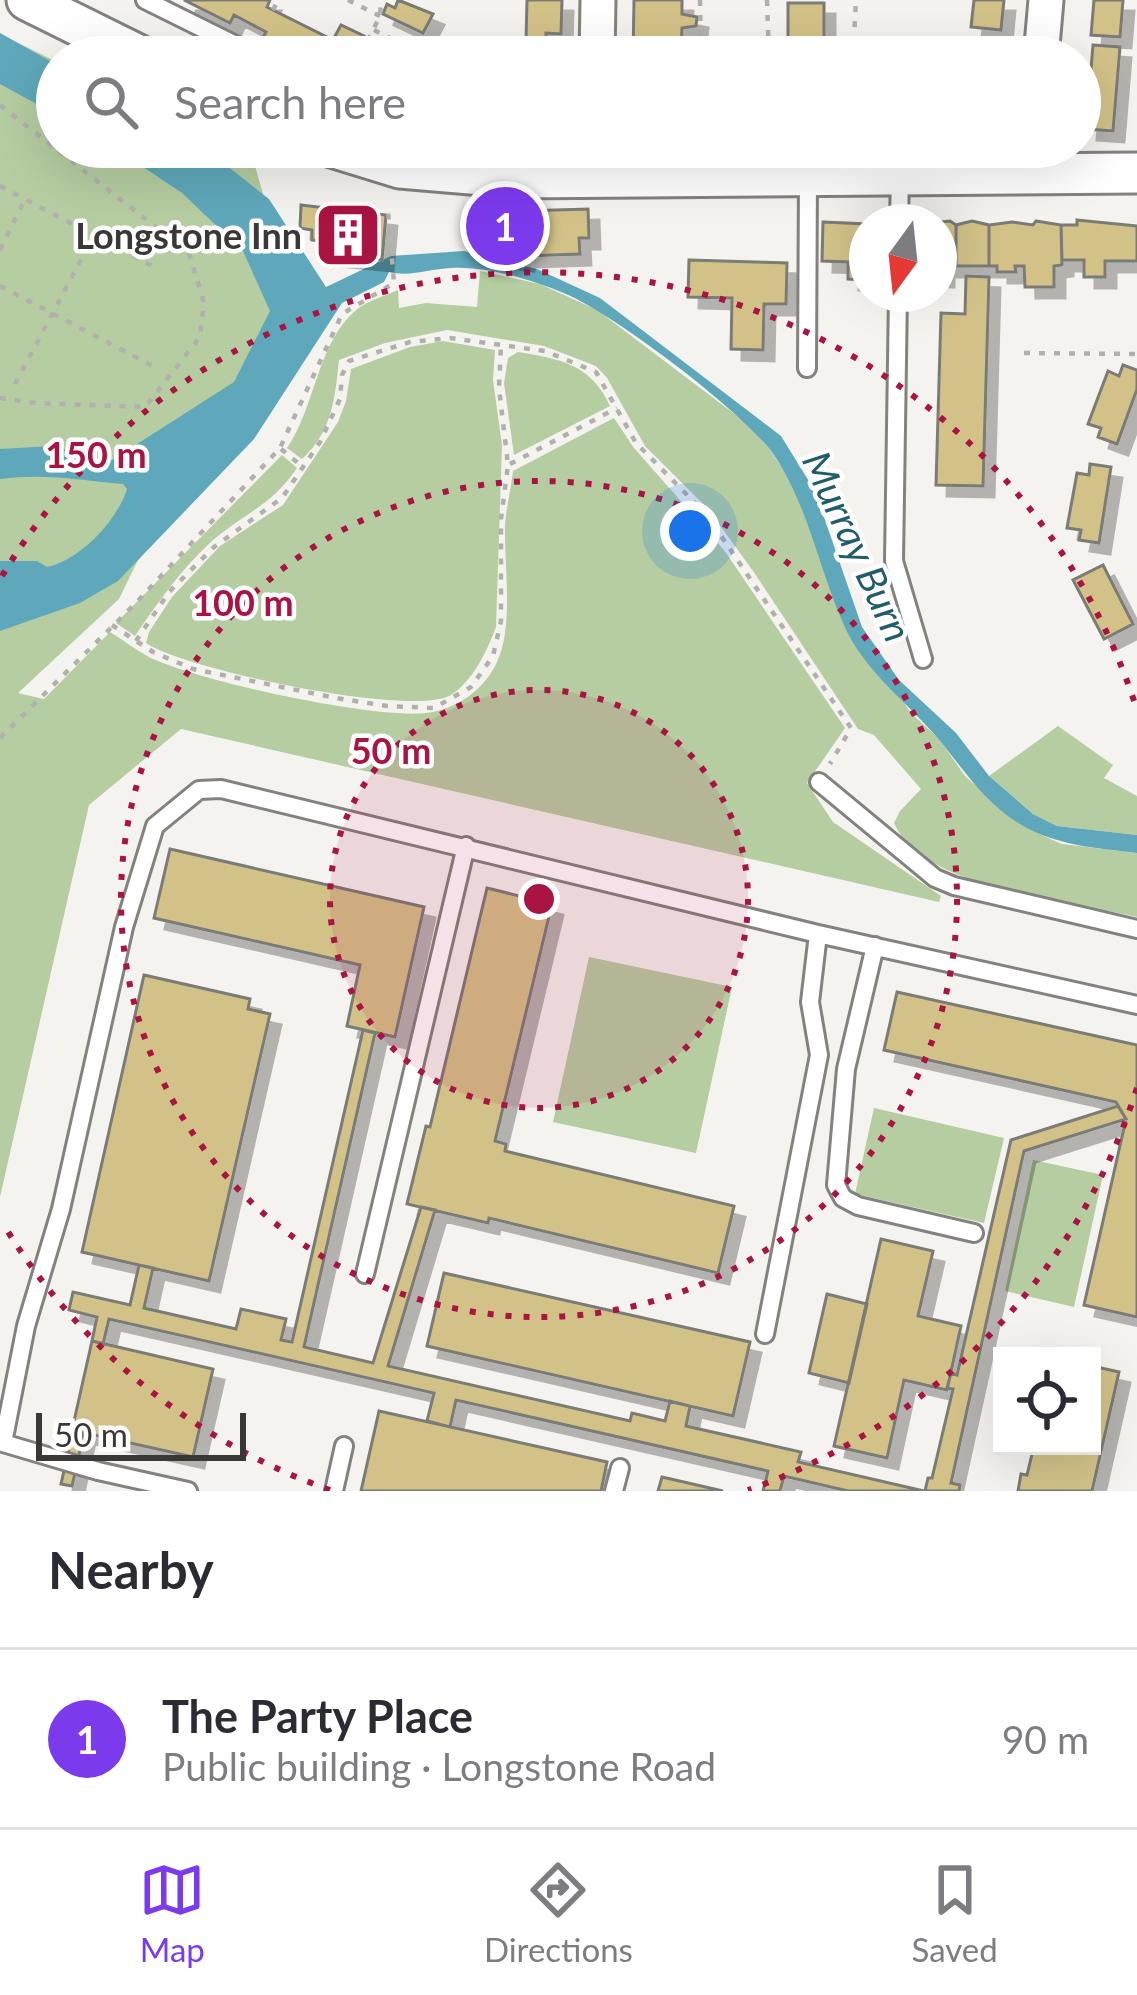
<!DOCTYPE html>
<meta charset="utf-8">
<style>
:root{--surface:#fff;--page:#f7f7f7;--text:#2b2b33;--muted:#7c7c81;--line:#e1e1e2;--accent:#7c3aed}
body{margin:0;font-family:Lato,sans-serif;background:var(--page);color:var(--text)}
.controls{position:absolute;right:36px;bottom:36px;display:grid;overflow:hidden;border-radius:0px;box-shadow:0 12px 48px #0002}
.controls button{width:108px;height:108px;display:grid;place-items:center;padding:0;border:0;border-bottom:3px solid var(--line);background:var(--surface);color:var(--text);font:60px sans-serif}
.compass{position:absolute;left:849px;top:204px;width:108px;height:108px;border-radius:50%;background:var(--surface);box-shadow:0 12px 48px #0002;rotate:195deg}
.scale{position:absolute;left:36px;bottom:30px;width:210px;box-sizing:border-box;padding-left:12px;border:6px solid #393837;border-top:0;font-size:33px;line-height:42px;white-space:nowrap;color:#393837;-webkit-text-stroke:9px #fff;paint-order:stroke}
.you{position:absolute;left:690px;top:531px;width:42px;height:42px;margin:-30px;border:9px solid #fff;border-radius:50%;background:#1a73e8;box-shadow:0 0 0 18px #1a73e833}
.badge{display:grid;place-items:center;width:78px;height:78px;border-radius:50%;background:var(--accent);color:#fff;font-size:39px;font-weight:700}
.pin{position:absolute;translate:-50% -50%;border:6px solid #fff;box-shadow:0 3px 12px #0006}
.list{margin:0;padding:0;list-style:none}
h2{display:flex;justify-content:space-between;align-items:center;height:156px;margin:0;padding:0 48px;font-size:51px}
h2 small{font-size:39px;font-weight:400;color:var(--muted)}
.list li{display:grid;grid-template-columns:78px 1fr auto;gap:36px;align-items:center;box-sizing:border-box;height:180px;padding:0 48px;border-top:3px solid var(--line)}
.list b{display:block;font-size:45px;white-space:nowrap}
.list p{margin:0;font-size:39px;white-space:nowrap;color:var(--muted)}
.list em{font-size:39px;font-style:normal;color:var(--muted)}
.icon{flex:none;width:66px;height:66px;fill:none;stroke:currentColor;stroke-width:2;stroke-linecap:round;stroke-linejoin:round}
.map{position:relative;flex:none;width:1137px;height:1491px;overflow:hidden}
.search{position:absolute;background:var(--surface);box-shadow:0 12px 48px #0002;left:36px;right:36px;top:36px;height:132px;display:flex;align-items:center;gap:30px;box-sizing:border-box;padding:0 42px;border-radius:66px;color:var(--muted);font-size:45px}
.sheet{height:336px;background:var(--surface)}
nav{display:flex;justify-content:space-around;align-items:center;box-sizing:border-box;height:168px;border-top:3px solid var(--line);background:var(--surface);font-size:33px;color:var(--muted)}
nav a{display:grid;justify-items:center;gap:6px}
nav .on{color:var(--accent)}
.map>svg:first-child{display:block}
</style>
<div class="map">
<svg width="1137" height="1491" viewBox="0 0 1137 1491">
<defs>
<filter id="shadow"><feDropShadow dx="11" dy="11" stdDeviation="0" flood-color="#0004"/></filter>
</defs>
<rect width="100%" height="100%" fill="#f4f3ef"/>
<path fill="#b5cda1" d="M0 34 57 62V147H229L253 159 295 305 161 513 119 599 18 693 44 699 110 632C123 640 136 650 149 657 197 681 373 719 426 713 456 710 485 689 497 662 514 626 504 566 505 526 506 508 511 489 513 471L614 418 634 448 724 550 845 728 807 783 833 822 941 896 939 902 181 729 89 805 0 1197Z
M480 271 540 284 597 310 749 425 771 451 801 498 831 587 910 712 939 739 965 776 1019 824 1048 838 1062 844 1137 853V917C1074 903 922 889 894 823L900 811 921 789 874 735 858 729 753 571 708 509 645 446 607 378 596 366 544 346 447 330 385 343 339 360C335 396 333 431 302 459L287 448C315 408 317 344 355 311 366 301 385 296 398 290L399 308 426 303 477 307Z
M443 341 495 350 493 380 502 445 496 627C487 651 473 681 451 695 413 718 183 669 146 643L149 632 172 597 220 546 283 505 338 422 346 401 351 369 410 347Z
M518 352C560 359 591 364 610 406L514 455 504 383 508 358Z
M282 455 297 468C271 506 246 512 212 541 181 569 159 601 135 636L116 623Z
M1058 726 1113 765 1104 778 1137 796V835L1057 826 1033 814 989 776Z
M589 957 732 987 696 1153 553 1122Z
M874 1108 1004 1138 984 1223 855 1194Z
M1033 1160 1103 1175 1074 1307 1005 1291Z"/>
<path fill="#5fa8bb" d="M0 33 57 65V115L0 84Z
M113 147 207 150 269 199 326 287 391 256 464 251 537 269 600 298 781 436 815 491 862 627 899 680 956 733 989 776 1033 814 1057 826 1137 835V853C1097 848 1059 846 1023 826 988 806 965 772 941 742 909 703 863 671 843 623 818 566 809 508 774 455 745 413 615 315 566 294 533 280 488 266 451 268 429 269 411 277 389 272L384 282 342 303 254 439 118 581 80 603 0 631V561H37L47 567C80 560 117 521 127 489L123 484C80 480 43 473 0 479V449L52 446 112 460 234 382 270 311 243 251 182 193Z"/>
<path fill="#d3c288" stroke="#7b7b77" stroke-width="3" filter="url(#shadow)" d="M184 0H270L267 7 333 40 341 25 364 36 356 52 366 57H298L262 39 266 32 234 15 230 23Z
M398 0 433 14 423 33 383 14 387 4 395 8Z
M527 0H562L561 34 546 33V40H526Z
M634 0H682V14L697 17 696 26 682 28 681 57H633Z
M974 0H1004L1001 30 971 27Z
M1094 0H1123L1120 37 1091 35Z
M788 3H824V57H788Z
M968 45 999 47V57H967Z
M1093 45 1120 47 1113 131 1086 129Z
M540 47H560V57H526Z
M301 205 386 215 382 260 318 254V241L312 240V230L300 228Z
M588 209 589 238H579L580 254 524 256 523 260 485 254V212Z
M1077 220 1137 226V261H1105V277H1084V260H1062L1061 225H1077Z
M950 221 956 225V266H943V276H939V222Z
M972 221 989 225V266H956V225Z
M1036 221 1061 225 1062 265 1054 266V287H1025L1024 266H1015L1016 272H997V266H989V225L1012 222 1033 225Z
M823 222 867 224V280L848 279V262L822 261Z
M689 260 787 263 786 304H764L763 350 731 349 732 298 688 297Z
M966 276 989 277 983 486 936 485 941 313 965 314Z
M1123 365 1137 370V389L1117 444 1098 437 1101 428 1088 424 1108 371 1119 376Z
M1090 464 1111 467 1099 543 1079 540 1081 530 1067 528 1077 473 1089 475Z
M1103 565 1133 624 1104 639 1073 580Z
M170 849 424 907 395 1037 347 1026 360 965 154 918Z
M487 888 552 904 495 1141 506 1144 505 1151 734 1206 718 1273 489 1218 488 1223 407 1204 426 1126 430 1127Z
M144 975 250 999 248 1009 270 1014 209 1281 82 1252Z
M897 992 1137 1045V1317L1084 1305 1126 1119 1116 1102 884 1050Z
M363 1030 375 1033 304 1347 373 1363 421 1207 435 1210 388 1366 630 1421 632 1413 665 1421 670 1401 690 1406 686 1426 801 1452 798 1462 924 1491H848L784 1476 780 1491H763L768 1471 456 1400 450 1427 427 1421 434 1393 109 1319 103 1344 92 1341 97 1317 69 1310 73 1292 130 1305 139 1265 153 1268 144 1308 236 1329 241 1309 286 1319 281 1340 292 1342Z
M1118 1106 1126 1119 1024 1151 951 1483 960 1485 959 1491H925L928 1478H932L953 1389 947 1388 951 1373 957 1375 1011 1140Z
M881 1239 933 1251 918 1316 961 1326 947 1390 904 1380 887 1458 834 1446Z
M444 1273 750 1342 733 1416 427 1346Z
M827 1294 867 1304 849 1383 809 1373Z
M92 1341 213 1369 193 1457 72 1430Z
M1092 1366 1119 1372 1092 1491H1018L1021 1474 1027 1475 1034 1446H1092Z
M379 1411 607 1462 601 1491H361Z
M73 1430 84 1432 72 1486 61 1484Z
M662 1477 723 1491H658Z"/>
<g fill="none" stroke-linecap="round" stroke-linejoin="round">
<g stroke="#83827f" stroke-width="22">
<path id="service" d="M145 0 260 57
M899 222 900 175
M898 294 894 561 923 659
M807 368 808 177
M819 782 935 878 954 886 1137 929
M875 946 846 1069 836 1185 843 1198 858 1206 974 1233
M365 1274 466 846
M765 1334 819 1055 810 1002 818 934
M188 1491 98 1471 3 1443 26 1326 61 1209 124 927 155 826 199 790 221 789 818 934 1137 1005
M334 1491 344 1446
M614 1491 620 1468"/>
</g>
<g stroke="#83827f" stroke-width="39">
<path id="minor" d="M597 57 598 0
M1041 57 1046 0"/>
</g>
<g stroke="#83827f" stroke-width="45">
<path id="tertiary" d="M27 0 142 57
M332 147 400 168 517 178 1137 173"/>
</g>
<path stroke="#b1b0ad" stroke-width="4.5" stroke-dasharray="6 9" stroke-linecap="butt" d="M348 0 380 16
M700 0 701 57
M767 0 769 57
M273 10 278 0
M374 30 427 57
M361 54 380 16 381 0
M853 57 856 0
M0 105 189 253 204 303 200 337 145 407 34 403 0 398
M0 186 156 268
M0 250 25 199
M0 286 153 366
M1024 353 1137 354
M15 384 93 237
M281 449 304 468
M510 464 617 408
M112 625 153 652 193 669 336 698 387 706 434 708 471 687 493 656 501 621V519L508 465 499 388 501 345
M136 641 169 592 214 547 282 498 320 442 340 399 342 375 349 361 410 342 450 338 545 351 596 372 636 443 707 515 851 728 830 764
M0 738 134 605 280 448 342 314 394 283 388 211"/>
<use href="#service" stroke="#fff" stroke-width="16"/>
<use href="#minor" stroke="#fff" stroke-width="33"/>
<use href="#tertiary" stroke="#fff" stroke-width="39"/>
</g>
<circle cx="539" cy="899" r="209" fill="#a91442" fill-opacity=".12"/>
<g fill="none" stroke="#a91442" stroke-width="6" stroke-dasharray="6 12">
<circle cx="539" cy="899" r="209"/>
<circle cx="539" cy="899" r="418"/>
<path d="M1137 1088A627 627 0 0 1 748 1490M330 1490A627 627 0 0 1 2 1222M2 576A627 627 0 0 1 1137 710"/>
</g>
<defs>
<g id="building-square" transform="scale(3.45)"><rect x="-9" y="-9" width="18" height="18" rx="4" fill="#a91442" stroke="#fff"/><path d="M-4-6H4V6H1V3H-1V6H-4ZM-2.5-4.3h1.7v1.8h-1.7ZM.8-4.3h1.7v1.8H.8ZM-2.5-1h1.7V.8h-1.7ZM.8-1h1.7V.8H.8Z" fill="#fff"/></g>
</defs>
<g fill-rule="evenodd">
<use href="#building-square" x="348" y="235"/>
</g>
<g text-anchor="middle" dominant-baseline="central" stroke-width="9" stroke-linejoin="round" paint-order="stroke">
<g font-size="36" font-weight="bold" fill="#393837" stroke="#fff" text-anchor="end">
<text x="302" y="235">Longstone Inn</text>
</g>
<g font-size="39" font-style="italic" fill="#205c6a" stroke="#fff">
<text transform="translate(858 546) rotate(65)">Murray Burn</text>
</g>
</g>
<circle cx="539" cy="899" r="18" fill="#a91442" stroke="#fff" stroke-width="6"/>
<g font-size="36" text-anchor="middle" font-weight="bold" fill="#a91442" stroke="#fff" stroke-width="9" stroke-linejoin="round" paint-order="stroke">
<text x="96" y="468">150 m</text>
<text x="243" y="616">100 m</text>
<text x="391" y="764">50 m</text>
</g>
</svg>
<div class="controls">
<button><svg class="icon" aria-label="locate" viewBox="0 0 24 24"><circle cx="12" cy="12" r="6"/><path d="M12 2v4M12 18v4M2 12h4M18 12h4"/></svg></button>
</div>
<svg class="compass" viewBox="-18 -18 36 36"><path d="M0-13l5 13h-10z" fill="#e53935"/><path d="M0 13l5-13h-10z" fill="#7c7c81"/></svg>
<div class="scale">50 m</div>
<div class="you"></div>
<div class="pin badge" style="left:505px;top:226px">1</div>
<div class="search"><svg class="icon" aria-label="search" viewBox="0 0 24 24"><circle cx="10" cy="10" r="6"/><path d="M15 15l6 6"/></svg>Search here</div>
</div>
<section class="sheet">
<h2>Nearby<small></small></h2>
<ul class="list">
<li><span class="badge">1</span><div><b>The Party Place</b><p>Public building · Longstone Road</p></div><em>90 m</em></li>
</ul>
</section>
<nav>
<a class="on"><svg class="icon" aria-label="map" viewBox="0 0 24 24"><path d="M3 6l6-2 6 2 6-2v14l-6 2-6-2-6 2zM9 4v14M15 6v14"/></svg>Map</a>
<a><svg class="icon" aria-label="directions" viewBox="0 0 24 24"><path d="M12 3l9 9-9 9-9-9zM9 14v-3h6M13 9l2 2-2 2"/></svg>Directions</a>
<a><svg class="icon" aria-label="saved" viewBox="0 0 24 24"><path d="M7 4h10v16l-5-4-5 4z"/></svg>Saved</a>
</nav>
